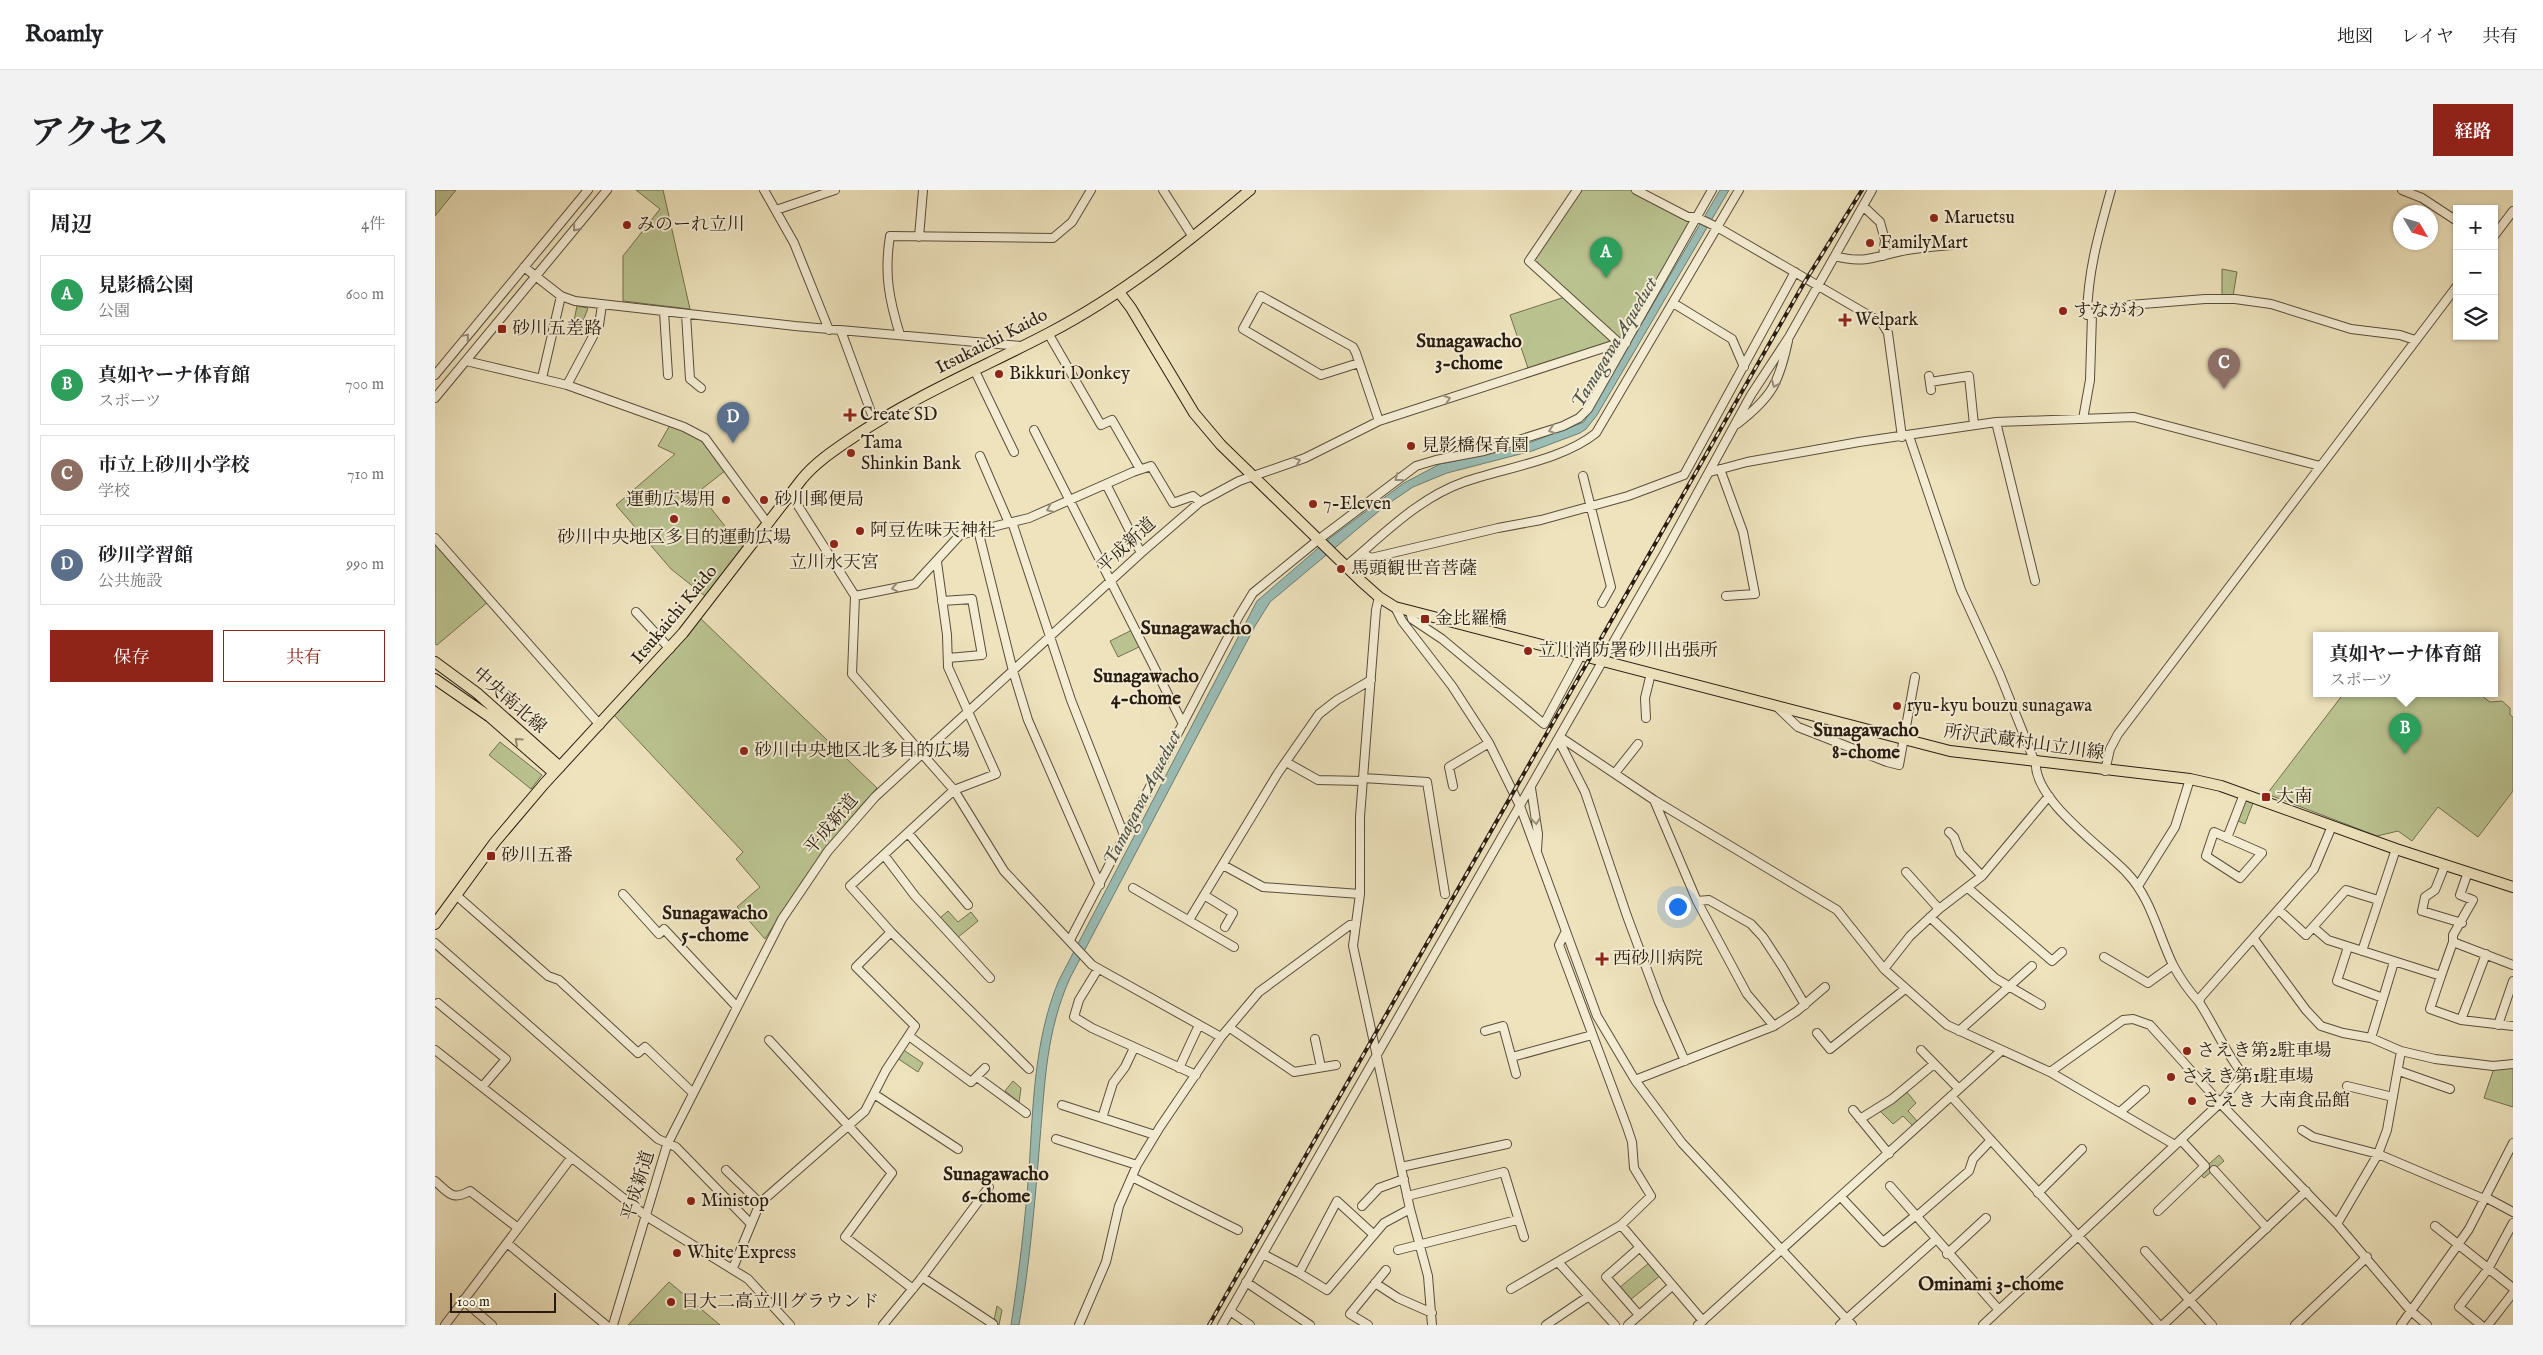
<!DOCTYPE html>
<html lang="ja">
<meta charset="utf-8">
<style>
:root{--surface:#fff;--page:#f2f2f2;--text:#202124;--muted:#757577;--line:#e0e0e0;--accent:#8f2418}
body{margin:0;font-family:"IM FELL English","Noto Serif JP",serif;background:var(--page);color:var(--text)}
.controls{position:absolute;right:15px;top:15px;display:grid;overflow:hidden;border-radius:0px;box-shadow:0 1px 4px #0004}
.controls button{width:45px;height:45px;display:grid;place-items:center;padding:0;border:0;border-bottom:1px solid var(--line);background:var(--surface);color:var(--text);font:25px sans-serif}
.compass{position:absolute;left:1958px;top:15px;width:45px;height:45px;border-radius:50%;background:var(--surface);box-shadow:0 1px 4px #0004;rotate:128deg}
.scale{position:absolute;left:15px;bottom:12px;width:106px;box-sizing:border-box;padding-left:5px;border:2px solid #281c10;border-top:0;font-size:14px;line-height:18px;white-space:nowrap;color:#281c10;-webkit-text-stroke:4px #f4edd4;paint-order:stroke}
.you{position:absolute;left:1242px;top:716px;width:18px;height:18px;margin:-12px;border:4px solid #fff;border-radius:50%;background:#1a73e8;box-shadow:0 0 0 8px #1a73e833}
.badge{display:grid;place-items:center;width:32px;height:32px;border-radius:50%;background:var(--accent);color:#fff;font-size:16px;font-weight:700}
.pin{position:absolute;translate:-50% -41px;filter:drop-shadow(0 1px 2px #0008)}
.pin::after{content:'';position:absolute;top:26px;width:18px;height:15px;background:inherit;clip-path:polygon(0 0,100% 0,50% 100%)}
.popup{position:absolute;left:1878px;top:442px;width:185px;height:65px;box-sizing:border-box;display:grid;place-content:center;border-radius:0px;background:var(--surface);filter:drop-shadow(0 1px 4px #0005);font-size:16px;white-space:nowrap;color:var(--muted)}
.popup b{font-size:19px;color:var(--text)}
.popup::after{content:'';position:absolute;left:50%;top:100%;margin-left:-10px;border:10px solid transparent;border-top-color:var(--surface)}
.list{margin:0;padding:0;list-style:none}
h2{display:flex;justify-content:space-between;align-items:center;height:65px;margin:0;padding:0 20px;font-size:21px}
h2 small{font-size:16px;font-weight:400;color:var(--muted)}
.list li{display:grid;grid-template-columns:32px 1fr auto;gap:15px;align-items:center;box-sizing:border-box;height:80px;margin:0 10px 10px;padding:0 10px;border:1px solid var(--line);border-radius:0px}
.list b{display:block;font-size:19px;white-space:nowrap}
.list p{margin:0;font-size:16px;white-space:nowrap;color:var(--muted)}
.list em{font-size:16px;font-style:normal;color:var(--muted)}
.actions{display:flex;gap:10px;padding:15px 20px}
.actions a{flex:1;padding:11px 0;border:1px solid var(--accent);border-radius:0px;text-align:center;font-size:18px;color:var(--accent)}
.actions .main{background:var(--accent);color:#fff}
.icon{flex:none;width:28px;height:28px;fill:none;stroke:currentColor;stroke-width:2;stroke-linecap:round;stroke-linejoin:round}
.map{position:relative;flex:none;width:2078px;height:1135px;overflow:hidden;border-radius:0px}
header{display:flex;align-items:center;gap:30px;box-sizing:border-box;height:70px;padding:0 25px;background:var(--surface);border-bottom:1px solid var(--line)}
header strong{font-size:24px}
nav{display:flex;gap:28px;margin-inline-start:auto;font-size:18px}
.intro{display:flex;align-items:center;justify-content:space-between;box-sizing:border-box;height:120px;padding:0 30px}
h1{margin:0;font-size:35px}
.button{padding:12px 22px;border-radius:0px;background:var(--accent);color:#fff;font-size:18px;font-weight:700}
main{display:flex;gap:30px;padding:0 30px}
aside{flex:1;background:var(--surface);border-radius:0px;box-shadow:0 1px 4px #0004}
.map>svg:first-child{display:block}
</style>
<header>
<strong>Roamly</strong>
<nav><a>地図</a><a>レイヤ</a><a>共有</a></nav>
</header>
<div class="intro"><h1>アクセス</h1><a class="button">経路</a></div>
<main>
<aside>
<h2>周辺<small>4件</small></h2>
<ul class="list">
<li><span class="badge" style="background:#2e9e5b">A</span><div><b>見影橋公園</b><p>公園</p></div><em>600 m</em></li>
<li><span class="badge" style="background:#2e9e5b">B</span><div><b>真如ヤーナ体育館</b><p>スポーツ</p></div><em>700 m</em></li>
<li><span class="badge" style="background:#8d6e63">C</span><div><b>市立上砂川小学校</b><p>学校</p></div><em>710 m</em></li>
<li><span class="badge" style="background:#5c6f8a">D</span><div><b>砂川学習館</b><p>公共施設</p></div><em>990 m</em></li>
</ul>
<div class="actions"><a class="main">保存</a><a>共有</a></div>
</aside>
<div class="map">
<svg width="2078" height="1135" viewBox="0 0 2078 1135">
<rect width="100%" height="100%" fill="#eee3bd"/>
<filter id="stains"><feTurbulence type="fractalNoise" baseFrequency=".004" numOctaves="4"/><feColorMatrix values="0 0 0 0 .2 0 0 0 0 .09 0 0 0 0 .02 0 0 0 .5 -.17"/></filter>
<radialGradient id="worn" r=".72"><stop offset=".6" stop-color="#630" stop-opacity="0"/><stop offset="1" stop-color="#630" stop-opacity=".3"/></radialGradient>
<path fill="#bac390" stroke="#717050" d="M0 0H21L0 26Z
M201 0H228L255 119 188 111V66L225 19Z
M1144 0H1197L1262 31 1189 150 1094 181 1075 125 1133 106 1097 70Z
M1787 79 1802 82 1798 106 1787 105Z
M142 116 153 118 144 142 137 140Z
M235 235C268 246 271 253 291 280L263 302 297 345 299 343 310 354 270 406 236 379 181 315 240 264 223 256Z
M0 351 54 411 2 455 0 454Z
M264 427 442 598C399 644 364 695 330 749L302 717 325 697 301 669 308 662 179 525Z
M697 440 704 457 683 467 675 451Z
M1909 503H2043L2055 512 2067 511 2075 518V525L2078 527V601L2043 647 2003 617 1977 651 1963 641 1942 646 1832 604Z
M65 552 107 585 96 599 54 565Z
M1811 610 1818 613 1810 634 1801 630 1807 613Z
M513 721 523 732 536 722 543 731 522 748 505 728Z
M467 859 488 873 483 882 462 868Z
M2078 877V917L2049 908 2059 878Z
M578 891 586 898 584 912 570 901Z
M1471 901 1481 913 1473 921 1484 933 1479 937 1468 926 1458 934 1444 920Z
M1784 965 1789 971 1769 988 1764 983Z
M1215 1072 1226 1085 1195 1110 1184 1098Z
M234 1092 285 1135H193Z
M562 1116 567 1120 564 1135H558Z"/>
<path fill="#9abdb6" stroke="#6c7d74" d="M1285 0H1294L1162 225 1151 239 1145 243 1097 261 1012 283 978 297 950 316 835 412 820 436 635 788C611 842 610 892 605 949 600 1011 595 1073 584 1135H576C584 1083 590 1032 594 980 598 917 599 849 624 790L822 411 895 348 969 293 1005 274 1078 259 1149 232Z"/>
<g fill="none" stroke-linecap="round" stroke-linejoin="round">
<g stroke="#5a4e3b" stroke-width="10">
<path id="minor" d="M329 0 359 53 394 140
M728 0 758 47
M1142 0 1094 71 1184 153
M1201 0 1253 27H1261L1282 37 1447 133 1453 143 1467 247
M1676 0C1664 43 1653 80 1652 125L1695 115 1770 109H1800L1836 114 1916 139 1965 145 1980 150
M1967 0 1987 8 2022 31
M1428 16 1445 32 1450 50 1448 66
M341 20 400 0
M2059 46 2078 21
M484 47 488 0
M1400 66C1431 75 1443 65 1472 60 1490 57 1508 56 1526 54
M89 77 126 106 140 111 360 136 586 156
M1238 113 1297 149 1309 177
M229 122 233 185
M251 124 255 189 266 198
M406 141 440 233
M613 143 666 235 677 230 705 279
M465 145C454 109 449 84 455 46L618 48 637 32 656 0
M31 171 132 195 249 237 270 248 333 334
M924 173 886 185 808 139 826 106 918 157 921 163 944 231
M539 179 579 262
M0 185 153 0
M1494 186 1496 200
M107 188 126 106
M1495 192 1534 186 1539 235
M132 195 164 135 167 115
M0 208 172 0
M1648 229 1655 190 1657 125
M1561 232 1600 391
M1302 234C1337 207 1344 193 1353 151
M599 240 748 534
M1474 246 1526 400 1565 485 1599 570
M545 266 574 333
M1285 279 1308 342 1320 404 1291 406
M1275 282 1312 272 1424 252 1561 232 1699 227 1885 276
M1148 286 1176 397 1167 413
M671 294 706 363
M355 303 420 406 417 484 519 600 569 681 657 775 786 847
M577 332 636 510 689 645
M543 340 578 481 593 530 665 695
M0 348 165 535
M927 363 936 368 1063 338 1106 330 1193 306 1249 285 1360 82
M502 372 512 445 513 477 561 584 519 600 415 696 456 742 594 879
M911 376C947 346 983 308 1029 292 1069 278 1128 270 1161 243L1304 0
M420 406 480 394 525 345 594 328 698 282 716 276 738 313 758 306 765 312
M944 407 941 420 925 627V704L918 756 975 1019 993 1086 997 1135
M507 411 537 409 547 465 513 468
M960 417 967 431 1017 496 1054 553 1085 616 1162 826 1200 890 1247 953 1417 1135
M201 422 235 459
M975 422 977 429 1007 449 1109 534 1146 465
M1341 516 1363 537 1452 572 1464 575 1480 487
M1211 528 1210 508 1216 483
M1125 547 1219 610 1402 720 1449 779 1512 835 1615 882 1740 955
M1123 549 1150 602 1192 726 1224 812 1250 871
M1601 570C1596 609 1669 658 1692 683 1716 708 1723 744 1738 775 1745 788 1754 801 1764 812
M851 572 883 590 927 591
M1670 581 1675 559 1683 544 2022 96
M1180 583 1203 554
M928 588 992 592 1010 704
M1018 596 1014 577 1054 553
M1096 598 1103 644 1102 660
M1219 610 1262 711 1312 804 1339 836
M1514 642 1519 647 1525 663 1547 686
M1779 642 1827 663 1805 688 1771 666Z
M473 643 533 715
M1792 648 1809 604
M449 665 480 706 555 788
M788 675 828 697 925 704
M2010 675 2000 700 1990 707 1987 721 2027 733
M1471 682 1504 719
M1703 696 1740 637 1755 589
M698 698 799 757
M1533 698 1617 771 1627 762
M188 704 224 744 229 739 302 817
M21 705 113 786 124 790 203 863 210 857 258 903
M769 705 798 723 790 737
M1262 711 1274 710 1316 734 1328 747 1347 776 1370 815
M1844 720 1871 745 1911 700 1943 710
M1495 727 1560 788 1606 815
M754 730 843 583 884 524 902 510 936 490
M1878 737 1893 750 2006 786 1995 819 2026 830 2078 836
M1819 749 1871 820 1886 836 1908 843 1936 848 1966 861 2000 869 2058 876 2078 874
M635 750 804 426 818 403 883 350 981 276 1001 270 1049 261 1128 236 1144 228 1153 219 1277 0
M2018 752V745L2038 710 2025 705 2033 682
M0 753 223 949 241 957 316 1034
M1913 757 1902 791 1948 808
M1927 761 1961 659
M1669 767 1713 793 1738 775
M663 779 644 810 639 827 657 838 761 885
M1449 779 1475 746 1504 719 1547 686 1614 606
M2006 786 2018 752 2078 775
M3 813 71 869 47 897
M2026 830 2051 764
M2063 835 2078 791
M795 838 859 882 901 875
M1050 841 1068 836 1081 884
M1524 841 1597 776
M1382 843 1395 859 1470 799
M474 846 536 892 550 878
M1936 848 1959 772
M880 849 886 877
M334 850 457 983 410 1047 478 1099
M0 860 211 1026 313 1089 355 1135
M1486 860 1524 899
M1077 867 1157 845
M744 878 764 835
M1964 881 2015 899
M1615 882 1688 830 1698 829 1715 835 1785 913 1902 1034 1975 1120 1992 1135
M542 887 591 923
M1200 890 1339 836 1362 821 1390 797
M1912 896 1958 907
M439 904 523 959
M1516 906 1724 1135
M627 915 720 945
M1418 920 1454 964
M1685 922 1710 900
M667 928 678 893 690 877 699 858
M1425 929 1457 909 1499 874
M1867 940 1878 947 1943 964 2049 1009
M621 949 702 975
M966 977 1072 954
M291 980 325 1013
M1779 980 1832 1038
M697 987 803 1040
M0 991C14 1003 17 1011 35 1001L83 1038
M1455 996 1564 1120
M1603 1003 1647 959
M972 1006 1069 982 1089 1047
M1406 1007 1448 1052 1480 1026
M2050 1007 2078 1022
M927 1016 944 998 969 989
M1723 1021 1770 976 1746 950
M1481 1027 1534 981 1538 969 1556 950
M1902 1034 1943 964 1952 940 1966 861
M1186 1035 1268 1131
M2000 1036 2078 1098
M72 1053 171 1135
M963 1060 1082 1030
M1710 1061 1777 1135
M828 1064 864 1083 902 1011 938 1044
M1512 1064 1551 1028
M1123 1072 1180 1135
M298 1078 325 1013 430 921 451 880 480 836 421 777 456 742
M864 1083 892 1100 949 1033 975 1019
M487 1087 558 1134
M811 1092 875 1135
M940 1093 963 1108 997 1123
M1076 1099 1186 1035 1216 1006 1199 978 1197 952 1192 937 1124 755 1130 743
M28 1110 57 1135
M795 1121 815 1135
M1204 1125 1171 1087 1204 1058
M10 1135 136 968
M178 1135 232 955 347 729 393 661 440 607 706 363 765 312 804 291 870 268 944 231 1184 153H1191
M448 1135 485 1090 554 997
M644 1135 671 1072 684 1016 702 975 725 937 786 847 824 802 915 735 921 734
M787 1135 1229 364 1316 205 1354 147 1437 0
M933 1135 915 1124 951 1080
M1111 1135 1154 1106
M1193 1135 1237 1096
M1263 1135 1566 861
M1405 1135 1500 1050
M1548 1135 1785 913 1805 888 1806 882C1789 860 1779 835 1764 812L1766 807 1879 679 1897 636
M1728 1135 1871 1001
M1860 1135 1932 1067
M1966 1135 2034 1039 2078 953
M2046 1135 2024 1117 2053 1079 2078 1033
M2053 1135 2078 1103"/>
</g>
<g stroke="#281c10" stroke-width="12">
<path id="major" d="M684 102 696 118 759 223 786 255 926 391 944 407 960 417 1515 561 1755 589 1786 596 1961 659 2078 697
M0 472 42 503 125 577
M0 489 55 527 119 583
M0 734 60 652 109 594 248 443 367 289C382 271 401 259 420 246 481 205 549 177 614 143 687 105 752 53 815 0"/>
</g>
<use href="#minor" stroke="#f4edd4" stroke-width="8"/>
<use href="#major" stroke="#eee3bd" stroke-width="10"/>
<g stroke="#281c10" stroke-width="4">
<path id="rail" d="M774 1135 1369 93 1427 0"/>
</g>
<use href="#rail" stroke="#f4edd4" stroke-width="2" stroke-dasharray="5.5" stroke-linecap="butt"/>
</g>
<defs><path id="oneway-chevron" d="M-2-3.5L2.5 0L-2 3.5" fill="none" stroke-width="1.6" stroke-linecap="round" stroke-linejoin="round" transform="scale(1.25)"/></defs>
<g stroke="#988f7c">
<use href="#oneway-chevron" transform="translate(141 38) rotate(129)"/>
<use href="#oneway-chevron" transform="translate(31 147) rotate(-50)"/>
<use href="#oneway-chevron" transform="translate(1340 194) rotate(114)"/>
<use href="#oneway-chevron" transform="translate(1012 209) rotate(-18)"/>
<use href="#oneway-chevron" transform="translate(1117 240) rotate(162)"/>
<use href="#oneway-chevron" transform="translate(862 271) rotate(-19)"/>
<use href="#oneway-chevron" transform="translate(963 288) rotate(143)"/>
<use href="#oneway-chevron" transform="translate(615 319) rotate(156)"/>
<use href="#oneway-chevron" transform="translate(460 398) rotate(169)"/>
<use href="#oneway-chevron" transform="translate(1101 631) rotate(83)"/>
</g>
<use stroke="#95896f" href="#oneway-chevron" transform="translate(83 551) rotate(-138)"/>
<g fill="#8f2418" stroke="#f4edd4" stroke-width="2">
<circle cx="1499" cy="28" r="5"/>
<circle cx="192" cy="35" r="5"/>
<circle cx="1435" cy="53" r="5"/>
<circle cx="1628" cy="121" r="5"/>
<path d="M1407.5 122.5h5v5h5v5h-5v5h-5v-5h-5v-5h5z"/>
<rect x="62" y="134" width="10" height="10" rx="2.5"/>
<circle cx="564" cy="184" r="5"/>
<path d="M412.5 217.5h5v5h5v5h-5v5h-5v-5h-5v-5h5z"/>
<circle cx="976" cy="256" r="5"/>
<circle cx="416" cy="263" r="5"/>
<circle cx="291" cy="310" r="5"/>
<circle cx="329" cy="310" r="5"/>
<circle cx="878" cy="314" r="5"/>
<circle cx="239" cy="329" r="5"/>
<circle cx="425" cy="341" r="5"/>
<circle cx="399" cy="354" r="5"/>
<circle cx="906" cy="379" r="5"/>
<rect x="985" y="424" width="10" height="10" rx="2.5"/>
<circle cx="1093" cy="461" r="5"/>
<circle cx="1462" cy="516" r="5"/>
<circle cx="309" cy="561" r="5"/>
<rect x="1826" y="602" width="10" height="10" rx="2.5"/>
<rect x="51" y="661" width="10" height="10" rx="2.5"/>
<path d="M1164.5 761.5h5v5h5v5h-5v5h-5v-5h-5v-5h5z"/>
<circle cx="1752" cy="861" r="5"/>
<circle cx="1736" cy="887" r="5"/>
<circle cx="1757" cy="911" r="5"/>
<circle cx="256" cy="1011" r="5"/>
<circle cx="242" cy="1063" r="5"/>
<circle cx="236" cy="1112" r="5"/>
</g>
<g text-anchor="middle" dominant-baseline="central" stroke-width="4" stroke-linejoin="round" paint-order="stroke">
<g font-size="18" fill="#281c10" stroke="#f4edd4" text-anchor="start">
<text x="1509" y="28">Maruetsu</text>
<text x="202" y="35">みのーれ立川</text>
<text x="1445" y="53">FamilyMart</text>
<text x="1638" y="121">すながわ</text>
<text x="1420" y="130">Welpark</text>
<text x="77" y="139">砂川五差路</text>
<text x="574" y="184">Bikkuri Donkey</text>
<text x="425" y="225">Create SD</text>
<text x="426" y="253">Tama<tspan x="426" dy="21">Shinkin Bank</tspan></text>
<text x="986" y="256">見影橋保育園</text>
<text x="281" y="310" text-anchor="end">運動広場用</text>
<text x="339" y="310">砂川郵便局</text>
<text x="888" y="314">7-Eleven</text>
<text x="435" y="341">阿豆佐味天神社</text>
<text x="239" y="348" text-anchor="middle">砂川中央地区多目的運動広場</text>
<text x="399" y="373" text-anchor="middle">立川水天宮</text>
<text x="916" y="379">馬頭観世音菩薩</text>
<text x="1000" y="429">金比羅橋</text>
<text x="1103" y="461">立川消防署砂川出張所</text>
<text x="1472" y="516">ryu-kyu bouzu sunagawa</text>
<text x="319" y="561">砂川中央地区北多目的広場</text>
<text x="1841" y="607">大南</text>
<text x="66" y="666">砂川五番</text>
<text x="1178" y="769">西砂川病院</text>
<text x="1762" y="861">さえき第2駐車場</text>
<text x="1746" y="887">さえき第1駐車場</text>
<text x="1767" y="911">さえき 大南食品館</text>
<text x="266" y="1011">Ministop</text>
<text x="252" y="1063">White Express</text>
<text x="246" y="1112">日大二高立川グラウンド</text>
</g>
<g font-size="18" fill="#281c10" stroke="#f4edd4">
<text transform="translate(557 152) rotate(-27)">Itsukaichi Kaido</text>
<text transform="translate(692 356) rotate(-43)">平成新道</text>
<text transform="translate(240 425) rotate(-50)">Itsukaichi Kaido</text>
<text transform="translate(74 511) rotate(41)">中央南北線</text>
<text transform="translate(1589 553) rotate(8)">所沢武蔵村山立川線</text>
<text transform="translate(397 635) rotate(-50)">平成新道</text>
<text transform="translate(204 996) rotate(-73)">平成新道</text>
</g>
<g font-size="19" font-weight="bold" fill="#281c10" stroke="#f4edd4">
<text x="1034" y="152">Sunagawacho<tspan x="1034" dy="22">3-chome</tspan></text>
<text x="711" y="487">Sunagawacho<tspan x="711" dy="22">4-chome</tspan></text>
<text x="1431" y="541">Sunagawacho<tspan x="1431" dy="22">8-chome</tspan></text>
<text x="280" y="724">Sunagawacho<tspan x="280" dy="22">5-chome</tspan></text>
<text x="561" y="985">Sunagawacho<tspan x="561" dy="22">6-chome</tspan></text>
<text x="1556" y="1095">Ominami 3-chome</text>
</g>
<g font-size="19" font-style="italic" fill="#50544a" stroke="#f4edd4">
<text transform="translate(1180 153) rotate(-59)">Tamagawa Aqueduct</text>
<text transform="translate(708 608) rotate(-63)">Tamagawa Aqueduct</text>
</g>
<g font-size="20" font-weight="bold" fill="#281c10" stroke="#f4edd4">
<text x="761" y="438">Sunagawacho</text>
</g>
</g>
<rect width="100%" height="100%" filter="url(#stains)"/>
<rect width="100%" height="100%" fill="url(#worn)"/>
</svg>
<div class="controls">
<button>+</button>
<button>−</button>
<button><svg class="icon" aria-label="layers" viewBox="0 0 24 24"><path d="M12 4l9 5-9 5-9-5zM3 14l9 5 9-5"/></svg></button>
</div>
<svg class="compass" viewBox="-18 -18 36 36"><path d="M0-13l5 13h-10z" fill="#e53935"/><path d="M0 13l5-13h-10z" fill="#757577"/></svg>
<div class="scale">100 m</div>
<div class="you"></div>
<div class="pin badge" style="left:1171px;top:88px;background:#2e9e5b">A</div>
<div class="pin badge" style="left:1970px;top:564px;background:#2e9e5b">B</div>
<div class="popup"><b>真如ヤーナ体育館</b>スポーツ</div>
<div class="pin badge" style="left:1789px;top:199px;background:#8d6e63">C</div>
<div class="pin badge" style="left:298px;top:253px;background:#5c6f8a">D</div>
</div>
</main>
